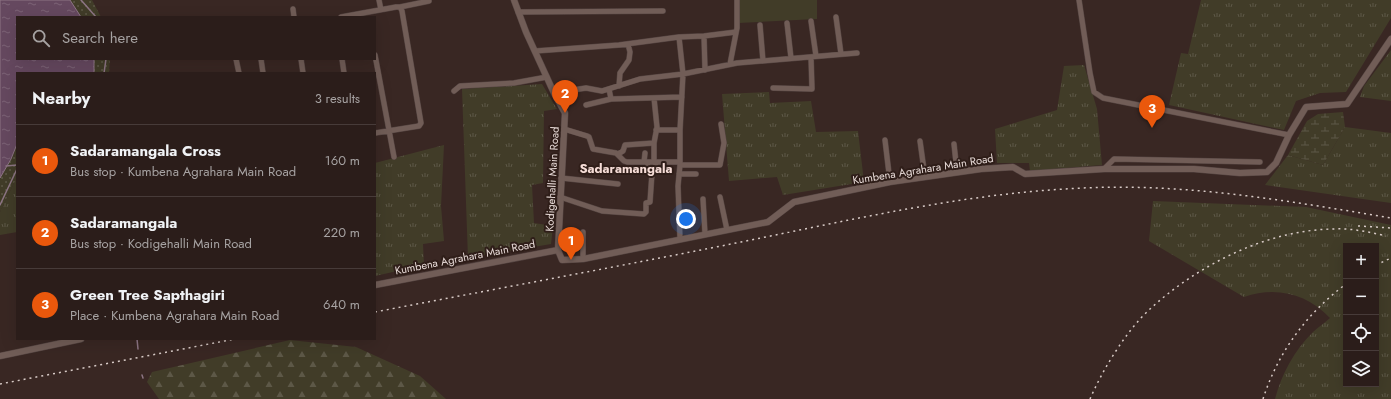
<!DOCTYPE html>
<meta charset="utf-8">
<style>
:root{--surface:#2b1d1a;--page:#372a27;--text:#f1f3f6;--muted:#a6a2a2;--line:#473b39;--accent:#ea580c}
body{margin:0;font-family:Jost,sans-serif;background:var(--page);color:var(--text)}
.controls{position:absolute;right:12px;bottom:12px;display:grid;overflow:hidden;border-radius:0px;box-shadow:0 4px 16px #0002}
.controls button{width:36px;height:36px;display:grid;place-items:center;padding:0;border:0;border-bottom:1px solid var(--line);background:var(--surface);color:var(--text);font:20px sans-serif}
.you{position:absolute;left:686px;top:219px;width:14px;height:14px;margin:-10px;border:3px solid #fff;border-radius:50%;background:#1a73e8;box-shadow:0 0 0 6px #1a73e833}
.badge{display:grid;place-items:center;width:26px;height:26px;border-radius:50%;background:var(--accent);color:#fff;font-size:13px;font-weight:700}
.pin{position:absolute;translate:-50% -33px;filter:drop-shadow(0 1px 2px #0008)}
.pin::after{content:'';position:absolute;top:21px;width:14px;height:12px;background:inherit;clip-path:polygon(0 0,100% 0,50% 100%)}
.list{margin:0;padding:0;list-style:none}
h2{display:flex;justify-content:space-between;align-items:center;height:52px;margin:0;padding:0 16px;font-size:17px}
h2 small{font-size:13px;font-weight:400;color:var(--muted)}
.list li{display:grid;grid-template-columns:26px 1fr auto;gap:12px;align-items:center;box-sizing:border-box;height:72px;padding:0 16px;border-top:1px solid var(--line)}
.list b{display:block;font-size:15px;white-space:nowrap}
.list p{margin:0;font-size:13px;white-space:nowrap;color:var(--muted)}
.list em{font-size:13px;font-style:normal;color:var(--muted)}
.icon{flex:none;width:22px;height:22px;fill:none;stroke:currentColor;stroke-width:2;stroke-linecap:round;stroke-linejoin:round}
.map{position:relative;flex:none;width:1391px;height:399px;overflow:hidden}
.search{position:absolute;background:var(--surface);box-shadow:0 4px 16px #0002;left:16px;top:16px;width:360px;height:44px;display:flex;align-items:center;gap:10px;box-sizing:border-box;padding:0 14px;border-radius:0px;color:var(--muted);font-size:15px}
.panel{position:absolute;background:var(--surface);box-shadow:0 4px 16px #0002;left:16px;top:72px;width:360px;height:268px;border-radius:0px}
.map>svg:first-child{display:block}
</style>
<div class="map">
<svg width="1391" height="399" viewBox="0 0 1391 399">
<defs>
<pattern id="grass-tufts" width="24" height="20" patternUnits="userSpaceOnUse"><rect width="24" height="20" fill="#413c28"/><path d="M3 7l-1-3M5 7V3M7 7l1-3M15 17l-1-3M17 17v-4M19 17l1-3" fill="none" stroke="#5d5847"/></pattern>
<pattern id="forest-firs" width="22" height="20" patternUnits="userSpaceOnUse"><rect width="22" height="20" fill="#413c28"/><path d="M5 1l3.5 6h-7zM16 11l3.5 6h-7z" fill="#5d5847"/></pattern>
<pattern id="wetland-marsh" width="20" height="14" patternUnits="userSpaceOnUse"><rect width="20" height="14" fill="#413c28"/><path d="M1 5h8M5 5V1M11 12h8M15 12V8" fill="none" stroke="#5d5847"/></pattern>
<pattern id="park-dots" width="8" height="8" patternUnits="userSpaceOnUse"><rect width="8" height="8" fill="#413c28"/><path d="M2 2h.1M6 6h.1" fill="none" stroke="#5d5847" stroke-width="1.8" stroke-linecap="round"/></pattern>
<pattern id="water-ripples" width="26" height="14" patternUnits="userSpaceOnUse"><rect width="26" height="14" fill="#65485f"/><path d="M2 4q2-2 4 0t4 0M15 11q2-2 4 0t4 0" fill="none" stroke="#7b6275"/></pattern>
</defs>
<rect width="100%" height="100%" fill="#392723"/>
<path fill="url(#grass-tufts)" fill-rule="evenodd" d="M1201 0H1391V18L1346 92 1320 93 1296 101 1284 130 1169 105 1181 53 1188 54Z
M1391 50V101L1360 97 1364 86Z
M1084 65 1097 109 1102 165 1030 171 1029 163H997L995 129 1057 110 1064 66Z
M542 84 557 109 544 111 543 183 532 185 534 223 553 226 551 244 468 258 462 89Z
M769 92 770 103 811 101 816 132 858 131 864 182 783 195 777 177 729 181 722 94Z
M1345 127 1391 133V203L1265 185 1288 155 1323 165Z
M444 145 441 206 444 241 423 244 424 265 375 276V163Z
M17 177V232L0 235V212Z
M1153 201 1306 207 1391 225V399H1275C1282 373 1294 351 1313 332 1318 327 1325 323 1330 318 1307 293 1275 286 1244 297L1149 241ZM1346 246H1376V384H1346Z"/>
<path fill="url(#forest-firs)" d="M290 340 356 347 420 376 446 399H159L147 382 152 372Z"/>
<path fill="url(#wetland-marsh)" d="M1343 112 1345 127 1323 165 1288 155 1307 121 1318 114Z"/>
<path fill="url(#park-dots)" d="M70 0H92L101 17H81Z
M94 59H110L109 73H94Z
M17 144V177L0 212V178L11 159Z"/>
<path fill="#413c28" d="M740 0H817V19L739 23Z"/>
<path fill="url(#water-ripples)" stroke="#8d7584" d="M0 0H70L81 17H17V59H94V73H17V144L11 159 0 178Z"/>
<g fill="none" stroke-linecap="round" stroke-linejoin="round">
<path stroke="#8d7584" stroke-width="1.5" d="M81 0 96 17
M104 73 106 59
M6 166 17 165
M0 205 17 169
M137 339 138 349
M142 375 143 378"/>
<g stroke="#554542" stroke-width="6">
<path id="minor" d="M379 0 381 10
M1079 0 1090 73 1094 92 1103 98 1289 135
M400 7 429 1
M293 9 294 17
M518 12 663 11
M341 17 396 7H400L402 11 421 123 419 126 375 133
M836 17 841 54
M811 21 816 56
M787 23 791 58
M760 25 763 61
M704 36 705 70
M679 37 683 74 680 130V165L678 186 680 239
M535 51 619 45 679 37 704 36 736 32
M375 55 394 157
M236 59 239 73
M261 59 263 73
M301 59 303 73
M342 59 344 73
M730 64 737 28V0
M619 86 620 73 629 60 630 52 628 44
M773 88 812 89 811 57
M609 89 611 99 682 97
M454 91 460 86 514 83 547 77
M554 93 586 88 602 91 640 79 683 74 737 63 857 53
M586 105 611 99
M564 129 587 136 589 137 593 149 616 153 624 161 627 162H680
M656 130H680
M885 140 890 182
M920 141 925 177
M954 144 957 172
M618 154 623 151 625 145 654 143
M644 162 645 153
M654 162V143L657 127 654 98
M680 165H720L724 143 721 124
M1104 169 1114 159 1260 162
M647 170 648 162
M679 174H696
M561 178 618 184
M560 197 602 211 644 214 646 212V203L650 202 652 173 655 170 656 162
M720 197 727 230
M703 199 705 234
M583 232V259"/>
</g>
<g stroke="#554542" stroke-width="7">
<path id="tertiary" d="M514 0 526 32 554 93 565 113 558 250 562 260 583 259 768 222 794 202 890 182 981 169 1013 167 1025 174 1104 169H1194L1240 173 1267 172 1276 163 1289 135 1306 107 1347 104 1391 39
M375 285 558 250
M0 356 81 339"/>
</g>
<use href="#minor" stroke="#715d57" stroke-width="5"/>
<use href="#tertiary" stroke="#715d57" stroke-width="6"/>
<path stroke="#d8cbc7" stroke-width="1.5" stroke-dasharray="2 4" stroke-linecap="butt" d="M1358 226 1391 228
M1376 265 1391 258
M375 312C495 289 616 267 736 243 851 220 965 193 1083 188 1187 183 1289 201 1391 218
M0 384 235 339
M1090 399C1103 369 1126 331 1150 309 1198 265 1267 230 1333 229 1351 228 1369 232 1386 236
M1263 399C1278 352 1307 313 1346 284"/>
</g>
<g text-anchor="middle" dominant-baseline="central" stroke-width="4" stroke-linejoin="round" paint-order="stroke">
<g font-size="11" fill="#eaddda" stroke="#2f1e19">
<text transform="translate(923 169) rotate(-9)">Kumbena Agrahara Main Road</text>
<text transform="translate(552 179) rotate(-87)">Kodigehalli Main Road</text>
<text transform="translate(465 257) rotate(-11)">Kumbena Agrahara Main Road</text>
</g>
<g font-size="13" font-weight="bold" fill="#f6ddd7" stroke="#2f1e19">
<text x="626" y="168">Sadaramangala</text>
</g>
</g>
</svg>
<div class="controls">
<button>+</button>
<button>−</button>
<button><svg class="icon" aria-label="locate" viewBox="0 0 24 24"><circle cx="12" cy="12" r="6"/><path d="M12 2v4M12 18v4M2 12h4M18 12h4"/></svg></button>
<button><svg class="icon" aria-label="layers" viewBox="0 0 24 24"><path d="M12 4l9 5-9 5-9-5zM3 14l9 5 9-5"/></svg></button>
</div>
<div class="you"></div>
<div class="pin badge" style="left:571px;top:260px">1</div>
<div class="pin badge" style="left:565px;top:113px">2</div>
<div class="pin badge" style="left:1152px;top:128px">3</div>
<div class="search"><svg class="icon" aria-label="search" viewBox="0 0 24 24"><circle cx="10" cy="10" r="6"/><path d="M15 15l6 6"/></svg>Search here</div>
<section class="panel">
<h2>Nearby<small>3 results</small></h2>
<ul class="list">
<li><span class="badge">1</span><div><b>Sadaramangala Cross</b><p>Bus stop · Kumbena Agrahara Main Road</p></div><em>160 m</em></li>
<li><span class="badge">2</span><div><b>Sadaramangala</b><p>Bus stop · Kodigehalli Main Road</p></div><em>220 m</em></li>
<li><span class="badge">3</span><div><b>Green Tree Sapthagiri</b><p>Place · Kumbena Agrahara Main Road</p></div><em>640 m</em></li>
</ul>
</section>
</div>
